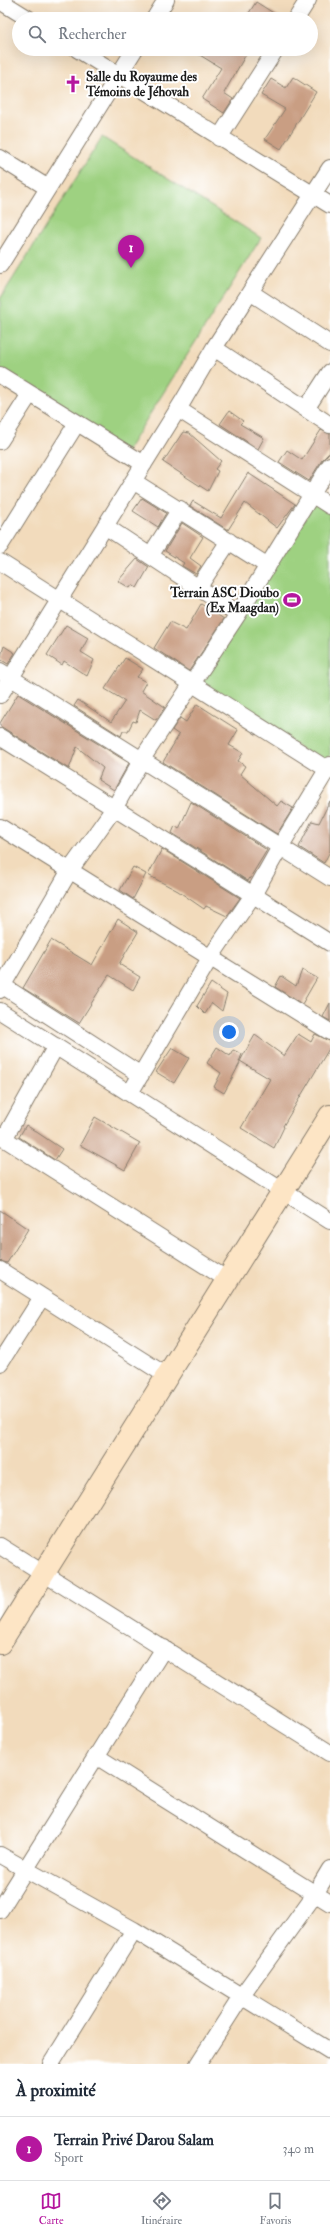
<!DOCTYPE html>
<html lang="fr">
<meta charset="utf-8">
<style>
:root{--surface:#fff;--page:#f2f2f3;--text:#1f2937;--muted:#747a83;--line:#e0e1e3;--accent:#b5179e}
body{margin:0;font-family:"IM FELL Double Pica",serif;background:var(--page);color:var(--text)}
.you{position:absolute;left:229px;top:1032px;width:14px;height:14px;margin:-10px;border:3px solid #fff;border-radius:50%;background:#1a73e8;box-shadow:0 0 0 6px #1a73e833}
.badge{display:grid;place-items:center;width:26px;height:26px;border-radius:50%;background:var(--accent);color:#fff;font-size:13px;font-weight:700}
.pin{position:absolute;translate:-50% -33px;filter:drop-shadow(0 1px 2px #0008)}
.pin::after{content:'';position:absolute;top:21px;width:14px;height:12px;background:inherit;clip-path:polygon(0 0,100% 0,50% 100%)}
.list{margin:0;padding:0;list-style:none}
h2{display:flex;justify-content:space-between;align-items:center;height:52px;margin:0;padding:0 16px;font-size:17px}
h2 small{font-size:13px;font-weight:400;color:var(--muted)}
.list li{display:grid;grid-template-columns:26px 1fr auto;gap:12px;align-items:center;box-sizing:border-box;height:64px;padding:0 16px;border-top:1px solid var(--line)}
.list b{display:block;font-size:15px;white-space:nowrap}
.list p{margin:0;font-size:13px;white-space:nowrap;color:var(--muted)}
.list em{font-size:13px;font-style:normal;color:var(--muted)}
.icon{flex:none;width:22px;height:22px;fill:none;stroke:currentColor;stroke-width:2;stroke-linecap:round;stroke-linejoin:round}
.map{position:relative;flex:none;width:330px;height:2064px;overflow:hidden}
.search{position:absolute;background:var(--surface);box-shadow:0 4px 16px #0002;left:12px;right:12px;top:12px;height:44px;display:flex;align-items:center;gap:10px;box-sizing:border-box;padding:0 14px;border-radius:22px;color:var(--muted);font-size:15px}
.sheet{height:116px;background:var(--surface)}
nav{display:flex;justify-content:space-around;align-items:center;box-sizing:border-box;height:56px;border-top:1px solid var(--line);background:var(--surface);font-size:11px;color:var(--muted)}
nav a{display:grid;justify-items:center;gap:2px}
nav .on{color:var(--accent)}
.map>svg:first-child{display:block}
</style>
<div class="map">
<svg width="330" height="2064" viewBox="0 0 330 2064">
<rect width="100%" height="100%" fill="#fff"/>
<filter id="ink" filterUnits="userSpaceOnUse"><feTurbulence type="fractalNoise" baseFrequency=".025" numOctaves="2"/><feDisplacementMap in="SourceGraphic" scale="8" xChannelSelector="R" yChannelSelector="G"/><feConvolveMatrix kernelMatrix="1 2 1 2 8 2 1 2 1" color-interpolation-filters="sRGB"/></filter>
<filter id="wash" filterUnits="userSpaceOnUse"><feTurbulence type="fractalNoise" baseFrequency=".012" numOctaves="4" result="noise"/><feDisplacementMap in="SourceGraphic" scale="16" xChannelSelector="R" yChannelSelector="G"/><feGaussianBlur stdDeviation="0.9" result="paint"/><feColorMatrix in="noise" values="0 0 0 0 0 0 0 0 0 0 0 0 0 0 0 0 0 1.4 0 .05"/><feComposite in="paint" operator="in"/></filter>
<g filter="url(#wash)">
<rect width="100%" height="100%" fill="#f2dbbc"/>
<path fill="#9ed181" stroke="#5d764e" d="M102 137 261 238 126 452 0 372V299Z
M314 504 330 514V755L325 764 201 685Z"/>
<g id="blocks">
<path fill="#c99e83" d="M256 2 283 19H245Z
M190 49H249L224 93 233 99 224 113 202 99 221 68Z
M293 77 316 92 281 149 265 139 285 109 261 95 271 79 286 88Z
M229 411 243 421 240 424 264 438 258 449 220 424Z
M321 430 330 434V452L322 460 309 481 279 462 287 450 302 460Z
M183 432 189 433 221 461 215 469 218 471 208 491 163 462Z
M248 473 295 504 277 528 245 503 228 530 190 506 193 501 221 518Z
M142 498 166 513 158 527 133 511Z
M182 523 203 537 190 558 201 566 196 574 182 566 184 563 165 551Z
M137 559 149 567 137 588 132 585 130 588 118 581Z
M201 604 224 619 189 671 154 648 170 622 186 630Z
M66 625 88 638 81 652 94 660 87 676 64 661 62 665 47 655Z
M4 646 15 653 8 664 0 659Z
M125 658 143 669 137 677 146 682 141 691 165 707 156 720 140 710 136 722 133 721 128 731H123L121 736 74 706 78 700 111 722 125 701 105 689Z
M18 694 129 763 114 790 98 780 103 768 77 747 69 769 0 726V723Z
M197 704 238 730 229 745 243 753 238 761 245 766 240 774 277 806 281 801 293 808 277 834 163 762 179 735 172 730 180 718 186 722Z
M330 801V851L324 863 299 847 312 821 319 823Z
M191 802 267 850 248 881 172 833 175 826 179 829Z
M162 849 240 898 227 916 206 906 204 909 178 891 148 875Z
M133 867 146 874 133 899 120 890Z
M118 919 138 932 119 964 140 977 133 990 109 975 79 1023 23 988 51 940 92 965Z
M302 970 317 978 302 1004 275 987 281 976 296 986Z
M211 983 227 994 222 1011 212 1003 205 1014 197 1006Z
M330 1003V1021L323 1017Z
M298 1034 311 1042 315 1034 330 1041V1047L283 1126 284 1127 274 1148 241 1128 270 1079 240 1061 255 1035 284 1056Z
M217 1047 230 1056 233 1050 242 1054 239 1062 240 1063 224 1093 214 1087 221 1073 207 1063Z
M172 1048 189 1058 174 1083 156 1072Z
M95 1117 140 1143 125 1170 80 1145Z
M26 1125 62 1149 55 1160 19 1137Z
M0 1210 28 1229 7 1263 0 1261Z"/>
</g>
</g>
<g filter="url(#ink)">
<use href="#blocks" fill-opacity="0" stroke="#877c6c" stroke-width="1"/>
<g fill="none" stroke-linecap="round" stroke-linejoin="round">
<g stroke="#877c6c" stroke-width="18">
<path id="minor" d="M0 1 29 19
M154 19 166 0
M296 19 308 0
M77 49 330 205
M219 138 276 49
M0 158 48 188
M0 265 135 49
M250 292 330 344
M214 348 330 425
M0 375 144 464
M178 409 330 506
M306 409 330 372
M0 441 30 394
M133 481 268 566
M105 526 238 614
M0 546 77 423
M150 556 180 509
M0 562 330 771
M198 588 229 541
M0 671 330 878
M0 695 183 401 214 348 330 168
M0 737 330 943
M0 827 330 1032
M0 984 141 1075
M0 990 70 870 115 807 142 759 238 614 330 465
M0 1011 330 1221
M130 1093 210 958 253 895 280 847 330 765
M0 1136 228 1280
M4 1139 56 1046
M0 1270 167 1376
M0 1363 42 1297
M0 1546 330 1753
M96 1756 330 1903
M0 1855 134 1930 330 2051
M0 1910 164 1648
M51 2064 134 1930
M198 2064 241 1997 315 1894 330 1869"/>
</g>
<g stroke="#877c6c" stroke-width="24">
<path id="secondary" d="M0 1643 330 1116"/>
</g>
<use href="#minor" stroke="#fff" stroke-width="16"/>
<use href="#secondary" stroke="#fde5c5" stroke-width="22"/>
</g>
</g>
<defs>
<g id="church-bare" transform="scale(1.38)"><path d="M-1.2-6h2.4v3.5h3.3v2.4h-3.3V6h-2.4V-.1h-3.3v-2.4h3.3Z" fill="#b5179e" stroke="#fff" stroke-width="2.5" paint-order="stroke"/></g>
<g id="stadium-bare" transform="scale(1.38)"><path d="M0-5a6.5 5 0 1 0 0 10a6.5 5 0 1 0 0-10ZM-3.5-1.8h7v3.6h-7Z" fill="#b5179e" stroke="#fff" stroke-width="2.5" paint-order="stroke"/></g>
</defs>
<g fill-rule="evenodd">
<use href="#church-bare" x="73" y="84"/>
<use href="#stadium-bare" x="292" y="600"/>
</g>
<g text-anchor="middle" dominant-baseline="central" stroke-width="4" stroke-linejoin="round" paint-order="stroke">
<g font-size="13" font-weight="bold" fill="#1c1c1c" stroke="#fff" text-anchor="start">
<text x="86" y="77">Salle du Royaume des<tspan x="86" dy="15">Témoins de Jéhovah</tspan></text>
<text x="279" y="593" text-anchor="end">Terrain ASC Dioubo<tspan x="279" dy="15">(Ex Maagdan)</tspan></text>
</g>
</g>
</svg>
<div class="you"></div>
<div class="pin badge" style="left:131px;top:268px">1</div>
<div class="search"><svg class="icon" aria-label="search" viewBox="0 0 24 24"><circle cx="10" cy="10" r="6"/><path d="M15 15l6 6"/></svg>Rechercher</div>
</div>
<section class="sheet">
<h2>À proximité<small></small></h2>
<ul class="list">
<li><span class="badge">1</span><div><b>Terrain Privé Darou Salam</b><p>Sport</p></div><em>340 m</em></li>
</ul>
</section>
<nav>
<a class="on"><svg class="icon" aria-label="map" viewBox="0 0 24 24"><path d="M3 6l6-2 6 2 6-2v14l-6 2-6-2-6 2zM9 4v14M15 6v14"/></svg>Carte</a>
<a><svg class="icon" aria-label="directions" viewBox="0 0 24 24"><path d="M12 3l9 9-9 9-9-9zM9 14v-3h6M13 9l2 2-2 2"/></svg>Itinéraire</a>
<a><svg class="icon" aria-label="saved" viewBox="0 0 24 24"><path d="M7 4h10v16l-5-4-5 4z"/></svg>Favoris</a>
</nav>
